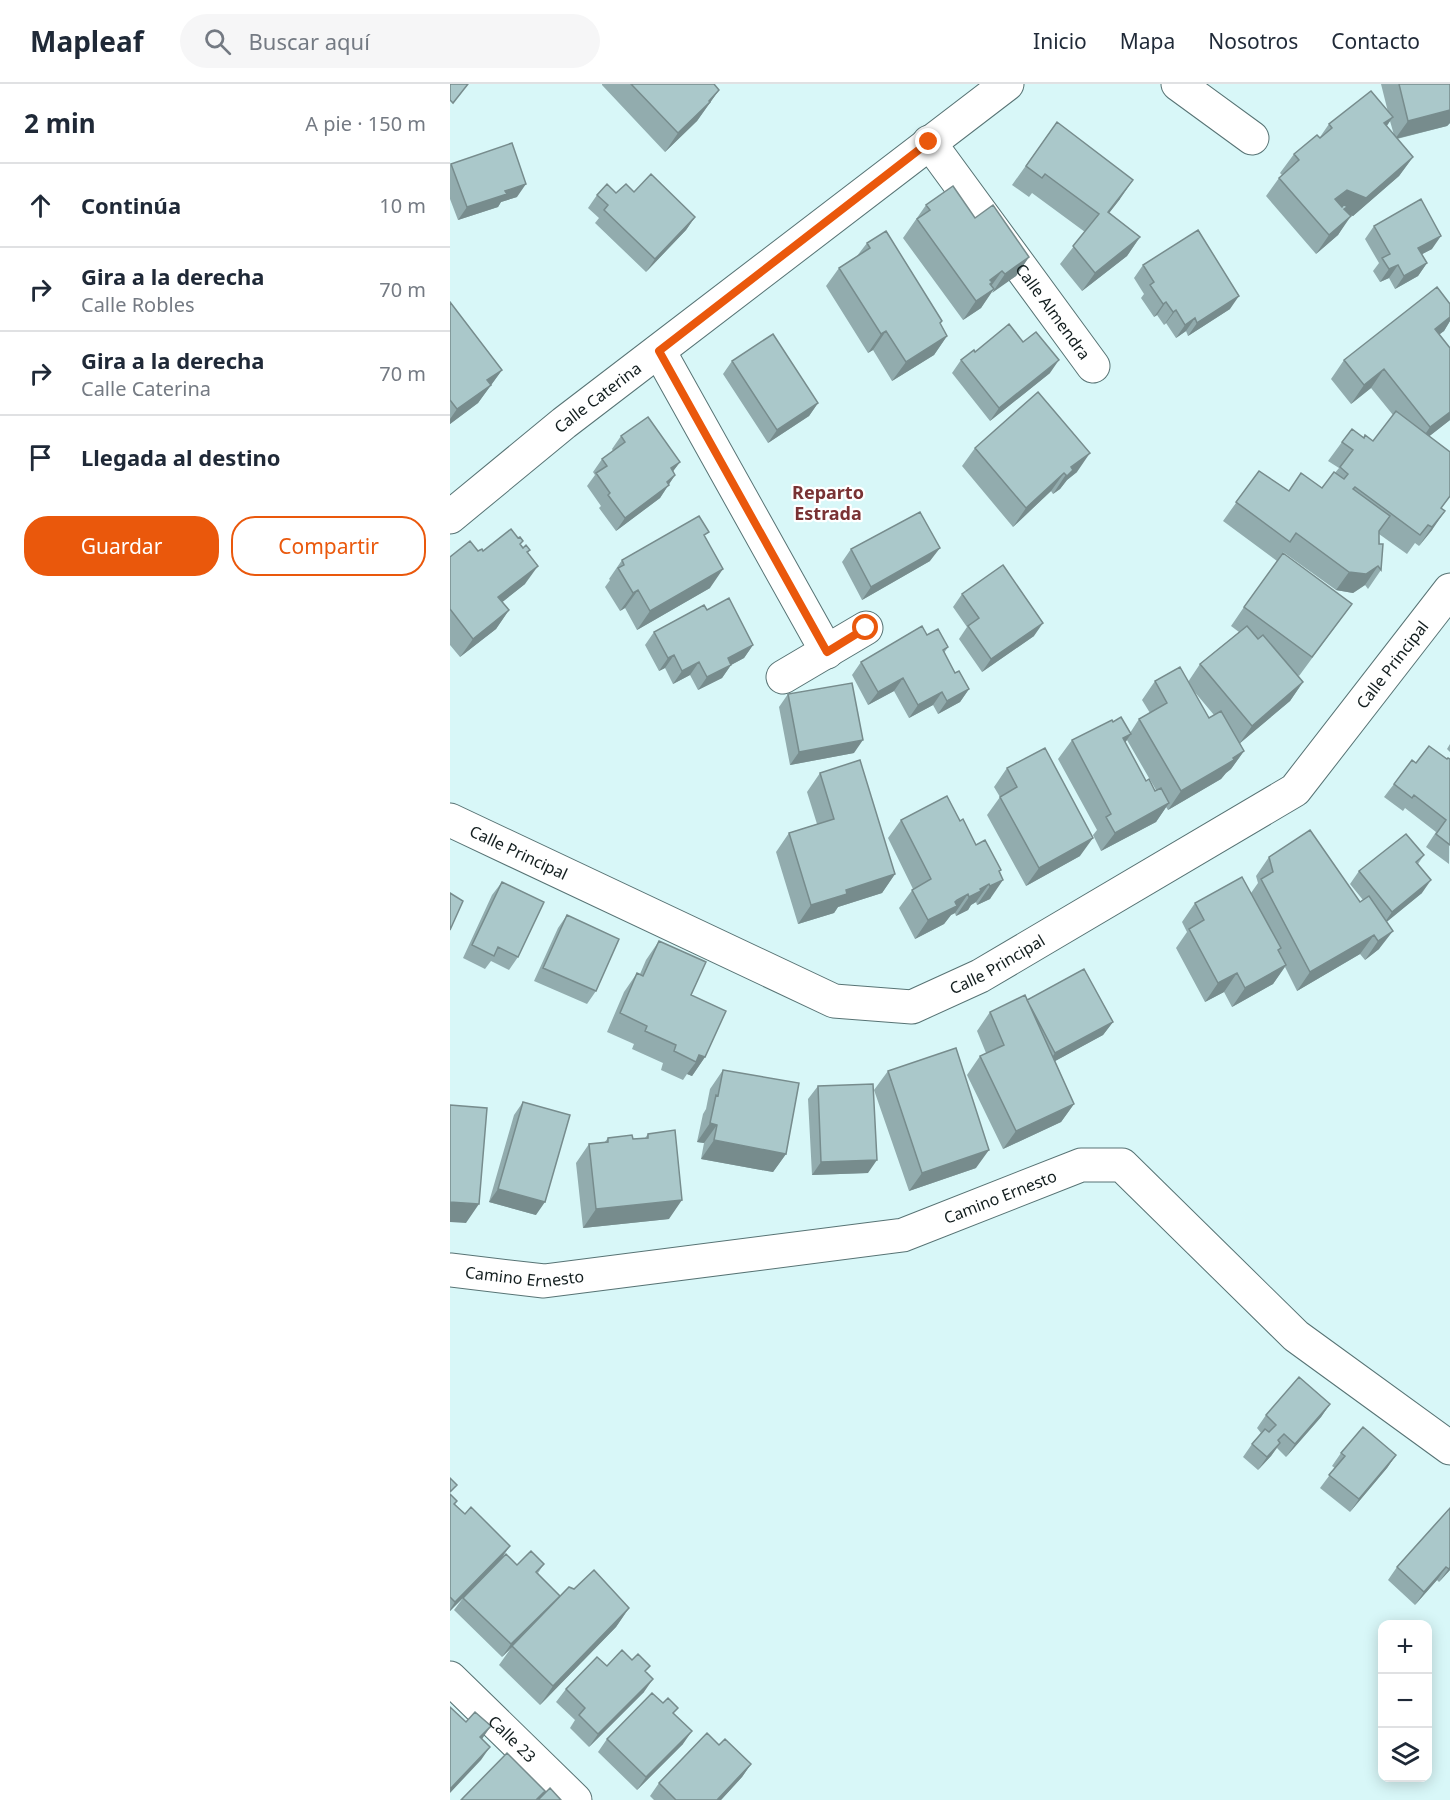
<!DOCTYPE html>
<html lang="es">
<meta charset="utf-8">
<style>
:root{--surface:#fff;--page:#f6f6f7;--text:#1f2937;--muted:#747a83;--line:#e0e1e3;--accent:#ea580c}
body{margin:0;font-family:"Noto Sans",sans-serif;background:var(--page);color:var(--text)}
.controls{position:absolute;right:18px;bottom:18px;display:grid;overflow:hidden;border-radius:12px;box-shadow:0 3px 15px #0003}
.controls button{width:54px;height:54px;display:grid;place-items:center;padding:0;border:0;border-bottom:2px solid var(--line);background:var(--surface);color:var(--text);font:30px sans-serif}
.stop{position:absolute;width:18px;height:18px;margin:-14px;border:4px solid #ea580c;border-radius:50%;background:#fff}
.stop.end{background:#ea580c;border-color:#fff;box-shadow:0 2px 6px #0008}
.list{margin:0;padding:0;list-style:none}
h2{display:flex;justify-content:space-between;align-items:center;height:78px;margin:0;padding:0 24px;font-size:26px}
h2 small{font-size:20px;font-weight:400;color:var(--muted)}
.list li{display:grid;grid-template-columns:39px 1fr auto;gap:18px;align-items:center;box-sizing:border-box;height:84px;padding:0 24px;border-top:2px solid var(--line)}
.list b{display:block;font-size:22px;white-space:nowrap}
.list p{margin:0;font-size:20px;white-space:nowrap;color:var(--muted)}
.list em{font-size:20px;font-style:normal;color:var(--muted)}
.actions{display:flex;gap:12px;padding:18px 24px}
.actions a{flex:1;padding:14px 0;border:2px solid var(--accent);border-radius:24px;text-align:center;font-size:21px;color:var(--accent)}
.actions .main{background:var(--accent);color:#fff}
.icon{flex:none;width:33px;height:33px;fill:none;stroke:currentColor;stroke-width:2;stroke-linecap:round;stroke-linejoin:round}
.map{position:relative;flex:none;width:1000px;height:1716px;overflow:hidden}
header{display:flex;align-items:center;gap:36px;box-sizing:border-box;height:84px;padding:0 30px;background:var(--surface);border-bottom:2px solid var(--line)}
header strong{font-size:28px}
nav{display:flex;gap:33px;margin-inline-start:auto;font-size:21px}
.search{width:420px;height:54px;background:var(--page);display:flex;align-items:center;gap:15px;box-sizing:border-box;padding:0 21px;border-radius:33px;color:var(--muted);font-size:22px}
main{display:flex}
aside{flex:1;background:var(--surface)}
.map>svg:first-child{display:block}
</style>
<header>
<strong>Mapleaf</strong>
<div class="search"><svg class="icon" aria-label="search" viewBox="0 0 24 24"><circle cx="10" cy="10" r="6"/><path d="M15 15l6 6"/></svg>Buscar aquí</div>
<nav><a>Inicio</a><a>Mapa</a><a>Nosotros</a><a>Contacto</a></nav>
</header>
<main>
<aside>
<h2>2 min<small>A pie · 150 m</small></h2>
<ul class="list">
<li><svg class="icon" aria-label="ahead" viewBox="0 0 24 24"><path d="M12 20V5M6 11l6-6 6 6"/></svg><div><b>Continúa</b></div><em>10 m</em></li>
<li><svg class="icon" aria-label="right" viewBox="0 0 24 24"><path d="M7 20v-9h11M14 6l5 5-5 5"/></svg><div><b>Gira a la derecha</b><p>Calle Robles</p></div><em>70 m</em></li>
<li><svg class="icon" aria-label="right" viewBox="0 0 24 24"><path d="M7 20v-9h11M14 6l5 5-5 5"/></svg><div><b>Gira a la derecha</b><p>Calle Caterina</p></div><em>70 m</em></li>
<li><svg class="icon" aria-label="arrive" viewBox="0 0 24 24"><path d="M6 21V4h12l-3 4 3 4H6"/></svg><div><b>Llegada al destino</b></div></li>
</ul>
<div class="actions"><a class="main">Guardar</a><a>Compartir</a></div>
</aside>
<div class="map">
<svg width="1000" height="1716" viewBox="0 0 1000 1716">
<rect width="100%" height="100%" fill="#d8f7f8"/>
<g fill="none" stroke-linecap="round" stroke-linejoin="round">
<g stroke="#577374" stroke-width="35">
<g id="minor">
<path d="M728 0 802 54"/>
<path id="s1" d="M479 58 643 282"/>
<path d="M209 267 377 568"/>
<path id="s2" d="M0 433 114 339 557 0"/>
<path d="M333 593 416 544"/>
<path id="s3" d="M0 736 384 917 462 923 530 892 845 706 1000 506"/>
<path id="s4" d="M0 1186 94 1197 453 1151 631 1081H672L846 1252 1000 1364"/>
<path id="s5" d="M0 1594 125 1716"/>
</g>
</g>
<use href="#minor" stroke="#fff" stroke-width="33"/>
</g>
<path fill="#92acae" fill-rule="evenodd" d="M152 0H264L269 6 247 37 215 68 152 1Z
M931 0H1000V39L997 42 947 55 963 73 949 92 903 132 900 131 888 151 866 170 816 112 829 94 832 91 830 89 844 70 870 53 879 40 938 28ZM940 37 944 51 937 42Z
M607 38 670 115 659 129 690 153 677 172 632 207 610 180 635 148 582 109 579 113 562 101Z
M1 80 67 113 51 118 48 123 8 136 0 115V81Z
M184 108 245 133 236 146 196 188 145 139 149 134 138 124 147 111Z
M476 121 525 134 579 173 566 192 541 208 531 224 513 236 453 154Z
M924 142 982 165 972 170 977 179 968 192 945 205 939 194 930 198 923 187 929 179 915 155Z
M417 159 492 237 490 240 497 252 484 271 442 297 423 266 418 269 376 202 389 184 407 172Z
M693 181 780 225 738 252 736 247 726 254 716 239 714 241 707 231 704 233 691 214 694 210 684 194Z
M0 218 52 286 28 319 0 340Z
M1000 220V237L994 247 989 250 1000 264V336L979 352 1000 368V413L991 424 982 446 969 462 965 459 957 470 929 450 931 486 918 505 915 501 903 509 886 506 833 468 827 477 773 437 809 387 839 407 872 404 889 384 878 377 892 358 914 354 923 357 943 331 921 304 901 320 881 295 894 276Z
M511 276 600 289 540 337 502 289Z
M282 277 368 319 359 332 318 359 273 290Z
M171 352 230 378 223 387 225 391 210 414 166 447 149 424 151 422 137 402 145 391 143 388 152 375 163 367 162 365Z
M525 364 627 388 617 396 610 405 603 410 601 407 563 443 512 382Z
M255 454 260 504 187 546 175 524 170 527 155 503 160 496 159 495 172 476Z
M70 461 73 464 80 466 78 469 75 500 52 518 59 526 46 545 10 573 0 561V473Z
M401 465 480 477 412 516 392 478Z
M512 510 584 552 532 588 509 555 517 543 503 523Z
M902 520 849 592 846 590 853 598 840 617 790 659 794 667 781 685 776 689 771 695 718 726 716 723 706 738 651 767 643 751 647 746 608 675 622 656 663 638 680 649 689 635 700 629 692 616 705 597 738 598 750 580 789 548 781 542 794 523ZM743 606 764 631 759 634ZM677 656 706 706 705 707 696 697 675 658Z
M257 526 303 561 294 574 281 581 272 594 248 606 240 591 223 600 215 584 209 587 195 561 204 548Z
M477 551 498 563 494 569 505 589 519 605 510 618 488 630 483 621 459 634 444 607 418 621 402 591 411 578Z
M338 610 404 669 340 681 329 623Z
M1000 660V668L997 665Z
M997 675H1000L999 780 976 763 986 748 955 724 953 727 934 713 944 700 966 679Z
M557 684 630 772 576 802 537 731 550 713 544 703Z
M370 689 445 790 432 809 388 823 384 829 348 840 326 768 339 749 367 740 357 708Z
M451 736 510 737 526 761 549 788 540 815 527 821 526 818 521 821 518 826 506 832 505 829 501 831 494 840 465 855 449 824 463 805 438 754Z
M974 771 968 780 972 809 936 838 929 865 915 876 910 870 847 907 835 883 823 900 782 923 774 908 755 918 726 864 737 848 732 838 745 819 801 809 808 799 806 792 819 773 910 818 913 816 900 800 909 787Z
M52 798 68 873 59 886 41 877 35 885 13 874 42 811Z
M117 831 146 907 137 920 84 897 108 844Z
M209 857 241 911 255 973 242 992 237 990 233 996 211 986 213 979 182 965 184 960 157 948 174 908 187 889 190 890 196 876Z
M577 916 663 938 653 951 605 977 624 1020 611 1038 553 1065 517 991 530 972 536 969 527 947 540 928Z
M273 986 336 1070 323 1088 251 1075 254 1059 247 1058 253 1030 256 1025 260 1005Z
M438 987 526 1084 459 1107 424 1006Z
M368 1002 418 1089 362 1091 358 1015Z
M73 1018 86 1131 39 1118 64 1031Z
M198 1050 219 1135 133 1144 126 1079 139 1060 154 1059 158 1054 183 1055 195 1054Z
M880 1320 871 1333 836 1373 827 1364 821 1372 808 1386 793 1373 802 1360 811 1349 807 1344 816 1331Z
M891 1369 946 1371 937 1384 900 1428 870 1404 885 1384 882 1382Z
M0 1394V1410L7 1417 5 1420 54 1472 67 1481 94 1480 88 1489 107 1516 179 1524 166 1543 90 1621 49 1581 61 1564 52 1573 4 1526 13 1514 0 1527Z
M1000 1424V1486L989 1498 987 1496 965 1521 938 1496 947 1483Z
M157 1582 195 1588 194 1608 139 1663 120 1644 125 1636 106 1618 116 1605Z
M224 1630 233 1660 187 1706 148 1668 157 1655Z
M269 1661 301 1680 292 1693 271 1716H204L200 1712 209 1699Z"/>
<path fill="#778c8d" d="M269 6 247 37 215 68 228 49Z
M1000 26V39L997 42 945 55 958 37Z
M943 33 929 52 934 39Z
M963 73 949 92 903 132 893 129 885 115 897 106Z
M683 96 670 115 645 147 658 128Z
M76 100 67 113 51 118 48 123 8 136 17 123 55 107Z
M901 132 888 151 866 170 879 151Z
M245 133 236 146 196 188 205 175Z
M991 152 982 165 959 177 968 164Z
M690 153 677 172 632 207 645 189Z
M579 173 566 192 542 209 555 190Z
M977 179 968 192 945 205 954 192Z
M948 181 939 194 930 198 939 185Z
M552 187 539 205H544L531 224 513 236 540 196Z
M789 212 780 225 738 252 747 239Z
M716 218 707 231 704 233 713 220Z
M726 226 716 239 714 241 723 228Z
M1000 233V237L994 247 972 264 985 245Z
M745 234 736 247 726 254 735 241Z
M436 247 423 266 418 269 431 250Z
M497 252 484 271 442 297 456 278Z
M609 276 600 289 540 337 549 324Z
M934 285 921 304 901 320 914 301Z
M52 286 28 319 0 340V335L7 325 37 296Z
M368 319 359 332 318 359 327 346Z
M1000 328V336L967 362 980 343Z
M640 369 627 388 617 396 610 405 603 410 621 383Z
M230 378 221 390V384Z
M614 389 601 407 563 443 576 424Z
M225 391 210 414 166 447 175 434Z
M995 427 982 446 969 462 982 443Z
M490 464 480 477 412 516 421 503Z
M88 482 75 500 35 532 48 513Z
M928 482 915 501 903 509 886 506 899 488Z
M273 485 260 504 187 546 200 527Z
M188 506 175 524 170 527 183 509Z
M59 526 46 545 10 573 23 555Z
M593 539 584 552 532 588 541 575Z
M303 561 294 574 281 581 272 594 248 606 257 593 278 574Z
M224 571 215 584 209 587 218 574Z
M249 578 240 591 223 600 232 587Z
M453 594 444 607 418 621 428 608Z
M853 598 840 617 789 660 802 642Z
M519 605 510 618 488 630 497 617Z
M492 608 483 621 459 634 468 621Z
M681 650 668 669 673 654Z
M413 656 404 669 340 681 349 668Z
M794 667 781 685 776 689 771 695 718 726 731 707Z
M719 719 706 738 651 767 665 749Z
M643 754 630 772 576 802 589 784Z
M445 790 432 809 388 823 384 829 348 840 361 821 396 806Z
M553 796 540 815 527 821 540 802Z
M981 796 972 809 933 841 942 828Z
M539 800 526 818 521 821 518 826 506 832 519 813 530 805Z
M518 810 505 829 501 831 494 840 465 855 478 836 505 818Z
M943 847 929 865 915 876 928 857Z
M924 851 910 870 847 907 860 888Z
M836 881 823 900 782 923 795 904Z
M787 889 774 908 755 918 768 899Z
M663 938 653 951 596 982 605 969Z
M249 971 255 973 242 992 237 990 246 978Z
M624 1020 611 1038 553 1065 566 1047Z
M260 1039 267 1041 254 1059 247 1058Z
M264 1056 336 1070 323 1088 251 1075Z
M539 1066 526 1084 459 1107 472 1089Z
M427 1076 418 1089 362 1091 371 1078Z
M48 1105 95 1118 86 1131 39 1118Z
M232 1116 219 1135 133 1144 146 1125Z
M0 1118 29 1120 16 1139 0 1138Z
M880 1320 871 1333 836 1373 845 1360Z
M830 1359 821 1372 808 1386 817 1373Z
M946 1371 937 1384 900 1428 909 1415Z
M60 1462 51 1475 0 1527V1526L5 1518Z
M996 1483 987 1496 965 1521 974 1508Z
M1000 1483V1486L989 1498Z
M110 1512 101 1525 52 1573 61 1560Z
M179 1524 166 1543 90 1621 103 1602Z
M203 1595 194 1608 139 1663 148 1650Z
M41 1642 32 1655 30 1653Z
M242 1647 233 1660 187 1706 196 1693Z
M40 1663 31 1676 0 1709V1705Z
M301 1680 292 1693 271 1716H267Z"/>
<path fill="#aac8ca" stroke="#778c8d" stroke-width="1.5" d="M0 0H18L3 19 0 16Z
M181 0H264L269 6 259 17 260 18 228 49Z
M949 0H1000V26L958 37Z
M921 7 943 33 934 39 963 73 916 114 897 106 885 115 892 123 894 120 897 123 894 125 901 132 879 151 829 94 849 76 844 70 867 51 870 54 882 44 879 40Z
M607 38 683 96 658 128 690 153 645 189 623 162 649 130 595 90 592 94 576 82Z
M62 59 76 100 55 107 57 110 17 123 1 80Z
M201 90 245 133 205 175 154 126 158 121 147 111 157 100 166 109 176 100 184 108Z
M503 102 525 134 543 121 579 173 555 190 552 187 540 196 542 198 540 200 544 205 526 217 467 135 480 126 476 121Z
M971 115 991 152 968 164 977 179 954 192 948 181 939 185 932 174 940 170 924 142Z
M748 146 789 212 747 239 745 234 735 241 726 226 723 228 716 218 713 220 700 201 704 198 693 181Z
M436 147 492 237 490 239 497 252 456 278 436 247 431 250 389 184 420 164 417 159Z
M987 203 1000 220V233L985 245 1000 264V328L980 343 934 285 914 301 894 276Z
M0 218 52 286 37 296 41 301 7 325 0 316Z
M559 240 573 258 586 248 609 276 549 324 511 276 524 266 525 268Z
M323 250 368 319 327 346 282 277Z
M588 308 640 369 621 383 623 386 617 392 614 389 576 424 525 364Z
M946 327 1000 368V412L991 424 995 427 982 443 978 441 970 451 905 403 903 405 940 432 929 447V460H933L931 486 928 482 916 490 899 488 846 449 840 458 786 418 809 387 839 407 851 389 872 404 884 388 894 395 898 390 890 383 903 366 892 358 902 345 914 354 915 351 923 357Z
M198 333 230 378 221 384 225 391 217 398 219 401 175 434 158 411 160 409 146 389 157 382 152 375 175 358 171 352Z
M470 428 490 464 421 503 401 465Z
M249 432 259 448 254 451 273 485 200 527 188 506 183 509 168 484 174 481 172 476Z
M61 445 68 454 70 453 73 457 70 460 73 464 76 461 80 466 77 468 88 482 48 513 59 526 23 555 0 525V473L20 457 28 467 32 465 33 467Z
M833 469 902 520 862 573 794 523Z
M553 481 593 539 541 575 518 542 529 534 512 510Z
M279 514 303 561 278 574 281 581 257 593 249 578 232 587 224 571 218 574 204 548 254 521 257 526Z
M472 542 477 551 488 545 498 563 493 566 505 589 509 587 519 605 497 617 492 608 468 621 453 594 428 608 411 578Z
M797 542 808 555 813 551 853 598 802 642 750 580Z
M730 583 759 634 771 627 794 667 783 674 784 676 731 707 689 635 717 619 705 597Z
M402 599 413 656 349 668 338 610Z
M671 633 681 650 673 654 696 697 699 695 705 707 711 704 719 719 665 749 656 733 661 730 622 656 662 636 663 638Z
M979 662 997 675 998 674 1000 675V761L986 750 996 736 964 711 962 714 944 700 962 676 966 679Z
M595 664 643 754 589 784 550 713 567 703 557 684Z
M410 676 445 790 396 806 397 810 361 821 339 749 384 735 370 689Z
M497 712 510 737 513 735 526 761 535 756 551 786 549 787 553 796 540 802 539 800 530 805 531 807 519 813 518 810 507 816 505 818 507 822 478 836 462 806 481 795 451 736Z
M860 746 910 818 919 812 943 847 928 857 924 851 860 888 811 795 823 788 819 773Z
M956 750 974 771 966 778 981 796 942 828 909 787Z
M792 793 831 864 828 866 836 881 795 904 787 889 768 899 739 845 754 836 745 819Z
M52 798 94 818 68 873 48 863 44 872 22 861Z
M0 809 13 817 0 846Z
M117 831 169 855 146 907 93 884Z
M209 857 256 878 241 911 276 927 255 973 249 971 246 978 224 967 226 961 195 947 197 942 170 929 187 889 193 892Z
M634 885 663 938 605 969 577 916Z
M575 911 624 1020 566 1047 530 972 554 961 540 928Z
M506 964 539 1066 472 1089 438 987Z
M273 986 349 999 336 1070 264 1056 267 1041 260 1039 266 1011 268 1012Z
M423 1000 427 1076 371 1078 368 1002Z
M73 1018 120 1031 95 1118 48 1105Z
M0 1021 37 1024 29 1120 0 1118Z
M225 1046 232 1116 146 1125 139 1060 158 1058V1054L182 1051 183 1055 198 1054V1050Z
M849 1293 880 1320 845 1360 834 1350 828 1356 830 1359 817 1373 802 1360 815 1345 819 1348 826 1341 816 1331Z
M913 1343 946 1371 909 1415 879 1391 895 1372 891 1369Z
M0 1394 7 1401 0 1408Z
M0 1410 7 1417 4 1420 15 1430 21 1423 60 1462 5 1518 0 1513Z
M1000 1424V1483L999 1485 996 1483 974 1508 947 1483Z
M81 1467 94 1480 86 1488 110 1512 61 1560 13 1514 56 1470 67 1481Z
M144 1486 179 1524 103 1602 62 1562 119 1503 124 1505Z
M172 1566 182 1576 188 1570 200 1582 195 1587 203 1595 148 1650 129 1631 135 1624 116 1605 147 1573 157 1582Z
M202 1609 213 1619 218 1614 228 1624 223 1629 242 1647 196 1693 157 1655Z
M0 1623 16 1638 25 1628 41 1642 30 1653 40 1663 0 1705Z
M257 1649 269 1661 275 1655 301 1680 267 1716H226L209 1699Z
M57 1669 95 1707 86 1716H11Z
M100 1704 111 1716H88Z"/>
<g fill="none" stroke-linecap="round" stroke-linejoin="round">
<path stroke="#ea580c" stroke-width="8" d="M416 544 377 568 209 267 479 58"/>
</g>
<g text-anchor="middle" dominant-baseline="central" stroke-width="4.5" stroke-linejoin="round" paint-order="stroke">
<g font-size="16" fill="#131e1f" stroke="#fff">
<text stroke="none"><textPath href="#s1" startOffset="210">Calle Almendra</textPath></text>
<text stroke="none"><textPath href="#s2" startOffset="190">Calle Caterina</textPath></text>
<text stroke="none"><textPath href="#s3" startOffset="1102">Calle Principal</textPath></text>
<text stroke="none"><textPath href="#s3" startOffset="76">Calle Principal</textPath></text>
<text stroke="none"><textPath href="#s3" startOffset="598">Calle Principal</textPath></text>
<text stroke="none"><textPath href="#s4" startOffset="561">Camino Ernesto</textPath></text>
<text stroke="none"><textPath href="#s4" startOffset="75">Camino Ernesto</textPath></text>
<text stroke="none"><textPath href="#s5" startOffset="87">Calle 23</textPath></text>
</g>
<g font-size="18" font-weight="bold" fill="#793234" stroke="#fff">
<text x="378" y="408">Reparto<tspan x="378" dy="21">Estrada</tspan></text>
</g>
</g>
</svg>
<div class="controls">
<button>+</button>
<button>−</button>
<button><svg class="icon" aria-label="layers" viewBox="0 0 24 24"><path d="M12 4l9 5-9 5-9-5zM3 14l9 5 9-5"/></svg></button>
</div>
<div class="stop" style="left:416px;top:544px"></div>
<div class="stop end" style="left:479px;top:58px"></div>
</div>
</main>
